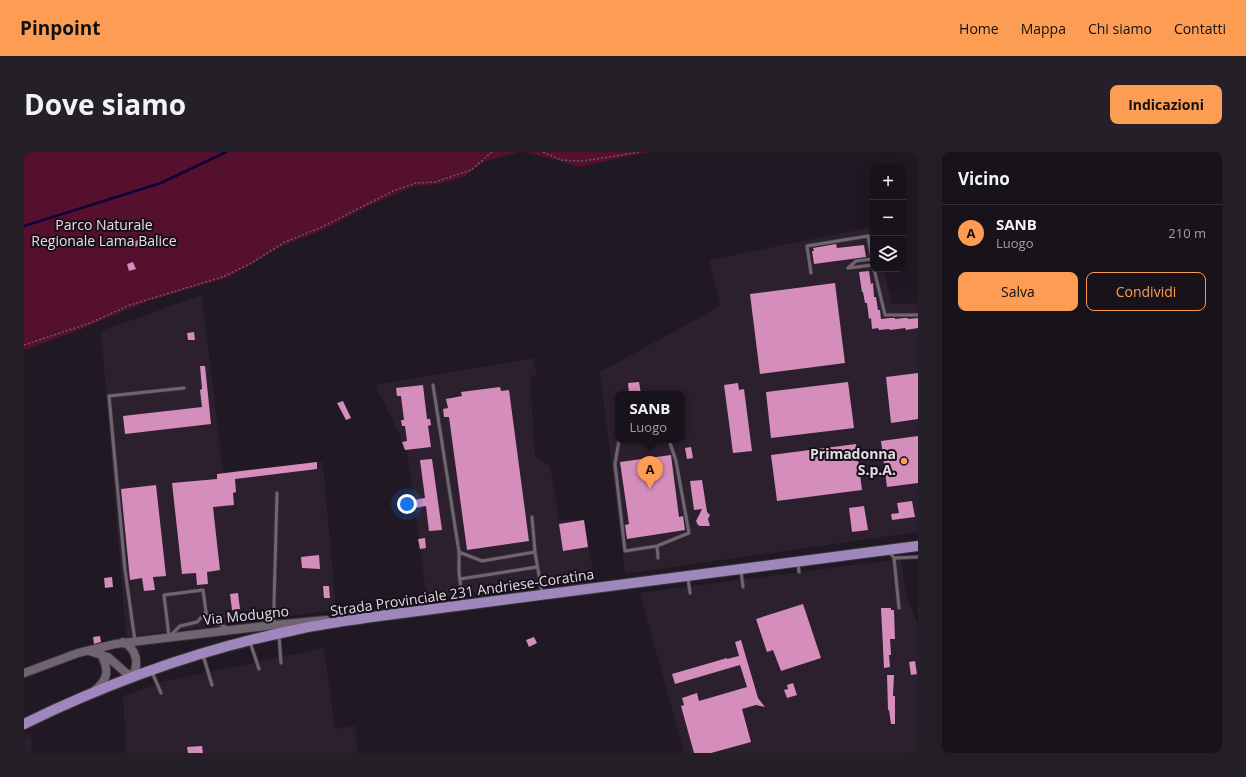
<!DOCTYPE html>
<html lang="it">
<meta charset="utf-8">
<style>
:root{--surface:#18121a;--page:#252027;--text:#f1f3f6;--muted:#9f9ea2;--line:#363239;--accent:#fc9d53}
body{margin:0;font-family:"Open Sans",sans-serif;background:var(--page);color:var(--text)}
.controls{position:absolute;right:12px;top:12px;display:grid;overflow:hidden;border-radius:8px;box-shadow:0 4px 16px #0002}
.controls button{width:36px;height:36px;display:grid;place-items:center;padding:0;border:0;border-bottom:1px solid var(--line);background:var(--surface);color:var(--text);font:20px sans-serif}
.you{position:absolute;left:383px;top:352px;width:14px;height:14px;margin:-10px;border:3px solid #fff;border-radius:50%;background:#1a73e8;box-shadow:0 0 0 6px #1a73e833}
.badge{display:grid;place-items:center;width:26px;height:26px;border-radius:50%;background:var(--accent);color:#111;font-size:13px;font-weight:700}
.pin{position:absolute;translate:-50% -33px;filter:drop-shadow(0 1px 2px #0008)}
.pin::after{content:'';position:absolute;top:21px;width:14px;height:12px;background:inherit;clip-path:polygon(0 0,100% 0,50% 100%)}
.popup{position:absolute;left:591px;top:239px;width:70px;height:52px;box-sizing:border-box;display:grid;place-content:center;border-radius:8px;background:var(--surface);filter:drop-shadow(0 1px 3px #0005);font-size:13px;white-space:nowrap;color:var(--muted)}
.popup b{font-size:15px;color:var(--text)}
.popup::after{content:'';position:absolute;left:50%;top:100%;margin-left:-8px;border:8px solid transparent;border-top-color:var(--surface)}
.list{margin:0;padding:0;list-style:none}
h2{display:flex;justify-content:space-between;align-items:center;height:52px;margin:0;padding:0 16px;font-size:17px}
h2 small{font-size:13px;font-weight:400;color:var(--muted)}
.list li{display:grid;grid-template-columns:26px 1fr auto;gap:12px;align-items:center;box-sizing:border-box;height:56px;padding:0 16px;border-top:1px solid var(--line)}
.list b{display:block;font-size:15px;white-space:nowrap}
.list p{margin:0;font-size:13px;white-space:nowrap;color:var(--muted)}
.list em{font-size:13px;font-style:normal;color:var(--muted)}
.actions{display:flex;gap:8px;padding:12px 16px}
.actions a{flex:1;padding:9px 0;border:1px solid var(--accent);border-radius:8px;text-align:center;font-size:14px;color:var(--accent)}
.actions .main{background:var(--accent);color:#111}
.icon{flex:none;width:22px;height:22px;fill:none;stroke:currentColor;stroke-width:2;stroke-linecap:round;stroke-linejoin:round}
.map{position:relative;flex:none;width:894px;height:601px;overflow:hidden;border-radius:8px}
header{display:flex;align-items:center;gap:24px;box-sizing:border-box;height:56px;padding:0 20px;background:var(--accent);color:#111}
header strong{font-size:19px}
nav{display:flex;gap:22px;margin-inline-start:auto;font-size:14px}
.intro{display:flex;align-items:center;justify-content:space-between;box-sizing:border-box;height:96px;padding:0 24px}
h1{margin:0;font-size:28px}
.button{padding:10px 18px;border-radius:8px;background:var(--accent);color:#111;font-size:14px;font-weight:700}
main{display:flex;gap:24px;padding:0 24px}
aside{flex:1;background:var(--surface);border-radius:8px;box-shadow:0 4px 16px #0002}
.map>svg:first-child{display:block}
</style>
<header>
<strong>Pinpoint</strong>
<nav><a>Home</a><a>Mappa</a><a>Chi siamo</a><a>Contatti</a></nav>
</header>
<div class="intro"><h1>Dove siamo</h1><a class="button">Indicazioni</a></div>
<main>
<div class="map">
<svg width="894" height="601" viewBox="0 0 894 601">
<rect width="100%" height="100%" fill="#201822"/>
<path fill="#2c1f2e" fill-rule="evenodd" d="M849 75V117H859L868 152 894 151V380L636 417 601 421 576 220 696 154 685 108ZM594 242H658V288H594Z
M178 143 199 320 299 310 312 458 102 485 77 179Z
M509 206 513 223 506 225 511 305 526 314 535 368H560L570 425 403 448 383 298 351 233Z
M877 407 882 445 894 472V601H660L616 441Z
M300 496 311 577 331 574 334 601H102L99 544 142 529Z
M7 582 8 601H0V586Z"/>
<path fill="#55102e" d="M0 0H495L461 9 441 24 416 32 388 35 340 56 301 77 258 94 203 126 124 149 53 179 0 198Z
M500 0H627L605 4 555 15 532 8Z"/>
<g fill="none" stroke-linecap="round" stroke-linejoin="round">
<path stroke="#0e0038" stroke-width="2.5" d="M0 74 137 31 202 0"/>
</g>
<path fill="#d58dbc" d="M116 87 118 92 111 95 109 90Z
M812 92 813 96 840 93 842 105 790 112 788 99H790L789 96Z
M109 110 112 117 105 119 103 112Z
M845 119 847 132 849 131 850 145H852L854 158H856L857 167 866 166H871V167L880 166H884V167L894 166V176L882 178 881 176 866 178 865 177 855 178 854 176 848 177 847 166 845 167 843 151H841L839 140H838L835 120Z
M811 131 821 211 736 222 726 142Z
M170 180 171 188H164L163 181Z
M176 214H181L187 272 101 282 99 264 178 255 176 238 178 237Z
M894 221V267L867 271 862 225Z
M615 230 617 242H605L604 231Z
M824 230 830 276 747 286 742 240Z
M714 231 715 238 720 237 728 299 709 301 700 233Z
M399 233 403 267H406L407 273 404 274 407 295 381 298 378 290 383 289 381 274H378L377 268H380L377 244H373L372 236Z
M476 235 477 239 485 238 505 389 443 398 425 265H420L419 257 424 256 422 247 438 244 437 240Z
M319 249 327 266 322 268 313 251Z
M894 284V331L863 335 857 289Z
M832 292 838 338 753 349 747 303Z
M667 295 669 306 663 307 661 296Z
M647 303 655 365 659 364 661 378 603 387 601 373 605 372 596 310Z
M408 307 418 378 405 379 402 354 391 356 390 348 401 346 396 308Z
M293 310V317L211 327 212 340 209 341 210 353 189 355 196 418 183 420 184 432 173 433 172 421 158 422 148 331 193 327V322Z
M678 328 683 360 686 363 684 367 686 374H676L674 373 672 369 678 357 670 358 666 329Z
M132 333 142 424 129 425 131 438 120 439 118 426 106 428 97 337Z
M888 349 891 365 868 368 867 362 875 361 873 351Z
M840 354 844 378 828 380 825 356Z
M560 368 564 395 539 399 535 372Z
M401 386 402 396 396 397 394 387Z
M295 403 296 417 278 416 277 405Z
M88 425 89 435 81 436 80 426Z
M299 434H305L306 446H300Z
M214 441 216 457 208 458 206 442Z
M779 452 797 506 757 519 749 498 743 500 732 467Z
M857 456H867V458H870L871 487H866L867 503H865L866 515 860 516Z
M76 484 77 490 70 492 69 485Z
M510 485 513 491 505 495 502 488Z
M717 488 734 546 741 555 732 553 718 557 727 590 687 601H670L657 554 660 553 658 546 673 541 675 549 723 535 716 513 651 532 648 522 703 506V507L715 504 711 490Z
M891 509 893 522 887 523 885 510Z
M863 523H870L869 544H871V572H867L865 558H864Z
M769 531 773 543 763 546 760 538 764 537 763 533Z
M178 594 179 601H164L163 595Z"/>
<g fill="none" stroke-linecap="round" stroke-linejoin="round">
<g stroke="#3a343b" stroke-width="4.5">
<path id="service" d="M824 116 849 113
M850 117 861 163H894
M787 121 783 94 844 84 848 107 832 109 824 116
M409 233 435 400 458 409 511 400 518 441
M595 288 591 312 601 399 633 394 665 381 652 309 645 288
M508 365 511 400
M633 394 634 406
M865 399 870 406 875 456
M435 400V421L439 452
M870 406 894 405
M774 412 775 420
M717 419 719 435
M664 426 666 441
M436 427 513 415
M250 473V452L253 341
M147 483 156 474 173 470 182 460 190 470 204 476
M255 483 257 511
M145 485 140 443 179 438 182 460
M111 489 101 418 85 244 160 236
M226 490 235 517
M179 503 188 533
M128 520 137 541"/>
</g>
<g stroke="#3a343b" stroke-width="10">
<path id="tertiary" d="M65 499 84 505 102 521 109 524C115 511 113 497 99 490
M0 521 54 501 91 492 250 473 302 468
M70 539C85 527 85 518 77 502"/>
</g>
<g stroke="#3a343b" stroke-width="12">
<path id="primary" d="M0 572C86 530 177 497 271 478 297 472 323 469 348 465L894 394"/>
</g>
<path stroke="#645d66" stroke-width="1.5" stroke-dasharray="2 2" stroke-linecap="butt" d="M519 0 537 8 559 9 616 0
M0 193 66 171 106 153 198 125 226 112 261 90 298 75 369 39 392 31 411 30 447 18 467 1 470 0"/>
<use href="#service" stroke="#6f6470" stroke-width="3"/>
<use href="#tertiary" stroke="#6f6470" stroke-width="8"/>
<use href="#primary" stroke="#9f86bd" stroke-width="10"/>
</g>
<circle fill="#fc9d53" stroke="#170f19" stroke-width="1.5" cx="880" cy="309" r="4"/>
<g text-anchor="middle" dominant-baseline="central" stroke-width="4" stroke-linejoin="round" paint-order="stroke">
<g font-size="14" fill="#f1d9e0" stroke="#170f19">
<text x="80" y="72">Parco Naturale<tspan x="80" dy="16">Regionale Lama Balice</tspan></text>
</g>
<g font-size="14" font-weight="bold" fill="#e2dce3" stroke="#170f19" text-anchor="end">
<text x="872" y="301">Primadonna<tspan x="872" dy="16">S.p.A.</tspan></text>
</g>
<g font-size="14" fill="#e2dce3" stroke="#170f19">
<text transform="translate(438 440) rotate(-8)">Strada Provinciale 231 Andriese-Coratina</text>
<text transform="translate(222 463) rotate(-6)">Via Modugno</text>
</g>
</g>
</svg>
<div class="controls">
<button>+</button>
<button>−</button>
<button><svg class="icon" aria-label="layers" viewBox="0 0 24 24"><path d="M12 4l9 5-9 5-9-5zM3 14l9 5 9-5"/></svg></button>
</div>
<div class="you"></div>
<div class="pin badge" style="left:626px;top:337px">A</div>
<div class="popup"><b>SANB</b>Luogo</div>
</div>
<aside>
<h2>Vicino<small></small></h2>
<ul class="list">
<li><span class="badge">A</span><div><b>SANB</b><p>Luogo</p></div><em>210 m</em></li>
</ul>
<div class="actions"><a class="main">Salva</a><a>Condividi</a></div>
</aside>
</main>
